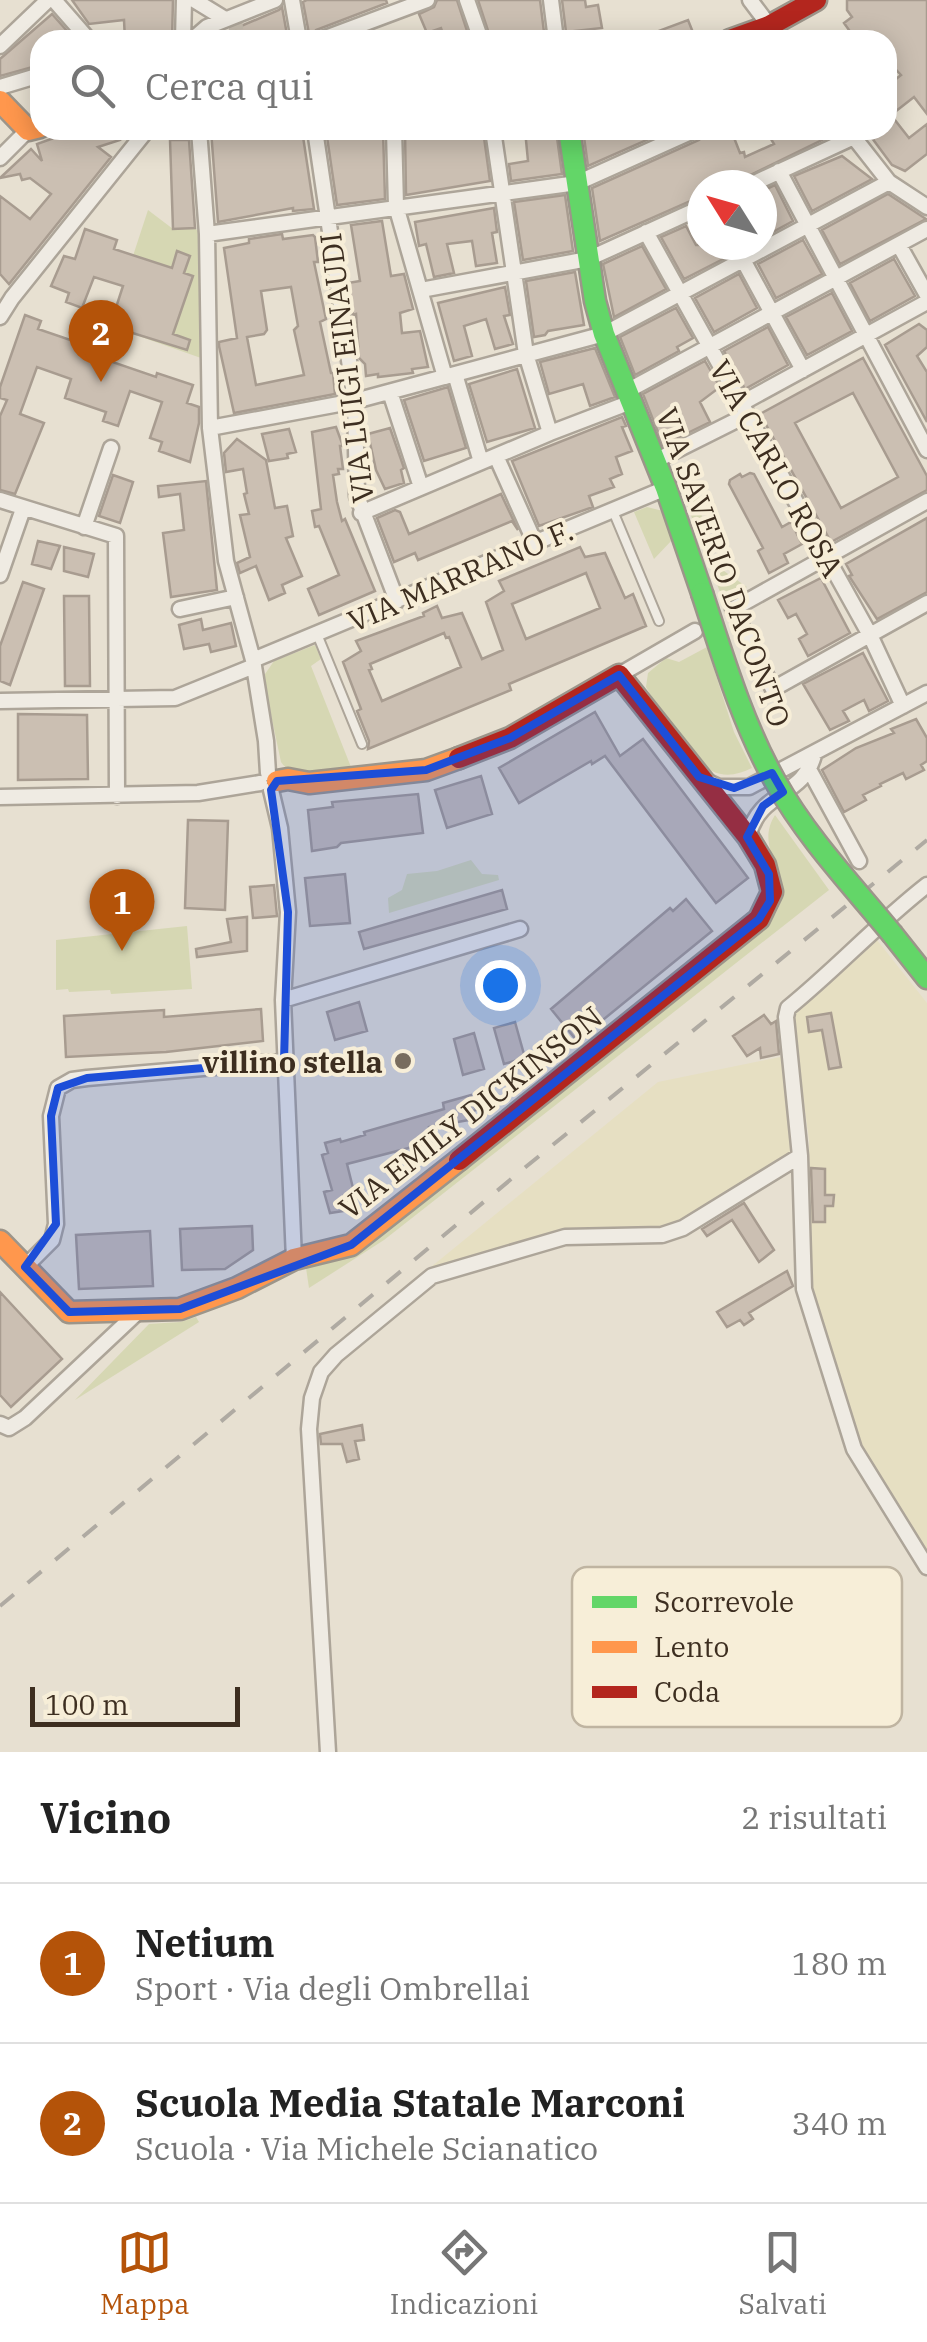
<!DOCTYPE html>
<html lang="it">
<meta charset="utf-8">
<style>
:root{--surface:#fff;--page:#f6f6f6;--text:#222;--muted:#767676;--line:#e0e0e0;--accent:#b45309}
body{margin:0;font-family:"IBM Plex Serif",serif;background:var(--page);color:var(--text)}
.compass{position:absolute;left:687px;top:170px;width:90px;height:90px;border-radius:50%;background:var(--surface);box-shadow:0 5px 25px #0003;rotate:307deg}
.scale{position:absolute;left:30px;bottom:25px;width:210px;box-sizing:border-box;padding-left:10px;border:5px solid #3d2e20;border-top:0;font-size:28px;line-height:35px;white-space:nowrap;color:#3d2e20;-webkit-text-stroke:8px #f7eed8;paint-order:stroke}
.you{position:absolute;left:500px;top:985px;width:35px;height:35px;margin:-25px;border:8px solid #fff;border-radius:50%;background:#1a73e8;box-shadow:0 0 0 15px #1a73e833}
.badge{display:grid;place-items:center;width:65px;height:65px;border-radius:50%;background:var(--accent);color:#fff;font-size:32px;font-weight:700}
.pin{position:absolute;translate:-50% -82px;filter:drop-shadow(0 2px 5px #0008)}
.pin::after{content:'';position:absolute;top:52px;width:35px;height:30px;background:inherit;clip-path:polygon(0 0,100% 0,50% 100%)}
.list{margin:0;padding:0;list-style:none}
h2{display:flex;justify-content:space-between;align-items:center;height:130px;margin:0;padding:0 40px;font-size:42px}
h2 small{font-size:32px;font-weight:400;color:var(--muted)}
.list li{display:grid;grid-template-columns:65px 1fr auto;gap:30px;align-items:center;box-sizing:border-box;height:160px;padding:0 40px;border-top:2px solid var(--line)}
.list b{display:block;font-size:38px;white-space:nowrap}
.list p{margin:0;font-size:32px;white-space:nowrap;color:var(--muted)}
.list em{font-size:32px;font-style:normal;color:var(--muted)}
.icon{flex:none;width:55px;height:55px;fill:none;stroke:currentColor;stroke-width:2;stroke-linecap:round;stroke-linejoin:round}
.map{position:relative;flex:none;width:927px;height:1752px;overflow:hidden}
.search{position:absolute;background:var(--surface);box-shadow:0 5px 25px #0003;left:30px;right:30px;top:30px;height:110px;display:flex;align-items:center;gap:25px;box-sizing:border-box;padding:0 35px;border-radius:30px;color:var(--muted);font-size:38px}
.sheet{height:450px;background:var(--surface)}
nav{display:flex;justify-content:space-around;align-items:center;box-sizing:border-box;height:140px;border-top:2px solid var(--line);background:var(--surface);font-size:28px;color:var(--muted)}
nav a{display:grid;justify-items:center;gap:5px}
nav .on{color:var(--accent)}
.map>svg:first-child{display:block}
</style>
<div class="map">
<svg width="927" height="1752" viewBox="0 0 927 1752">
<rect width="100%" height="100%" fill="#e7e0d1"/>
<path fill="#e6dfc2" d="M873 935 927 1003V1555L861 1448 811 1294 809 1140 792 1013 840 974Z
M785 1056 793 1146 789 1153 682 1224 666 1230 581 1228 434 1270 431 1267 658 1082Z"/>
<path fill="#d6d7b3" d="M148 210 173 229 195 228 201 234V358L110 326Z
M699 495C703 507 701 515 702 527 707 565 722 569 747 587L723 600 684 497Z
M647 507 663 511 673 539 654 559 634 512Z
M315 645 321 659 311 666 351 767C330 770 294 782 281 762L263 677 274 661Z
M707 647 734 732 752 768C739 774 726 778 712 771 697 763 655 704 646 687L648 673 666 658 679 662Z
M775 815 829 890 384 1240 309 1288 306 1268 345 1256 369 1243 475 1163 764 928C811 880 749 857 775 815Z
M471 860 482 874 498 875 499 880 389 913 388 898 402 890 407 874 437 871Z
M187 926 192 989 111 994 110 990 69 992 68 989 56 990V940Z
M196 1317 199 1322 75 1400 149 1324 180 1322Z"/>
<path fill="#cbbfb2" stroke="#a89c90" stroke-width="2.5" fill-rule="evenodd" d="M72 0H173L172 40H125L124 20 89 24Z
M307 0H386L387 3 316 30 310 39 303 2Z
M437 0H457L470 40H445L441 28 427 33 419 14 434 7Z
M478 0H540L545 40H491Z
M562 0H585L586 7 598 5 602 28 566 32Z
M847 0H927V114L914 97 891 115 909 138 927 124V154L905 171 892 165 866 130H887V86L901 75 887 60V40H854L846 31 849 30 844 23 852 17 847 10Z
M282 7 288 40H208L279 10Z
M52 14 75 40H40V65L0 76V59Z
M688 20 696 40H637V39Z
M76 130H117L120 140 98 147 111 157 9 284 0 274V196L30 219 51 194 30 178 22 180 20 174 0 178 31 149 42 161 37 144Z
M211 130H302L314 209 293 211V208L218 222Z
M326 130H383L385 199 337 205Z
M405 130H483L490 181 406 195Z
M525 130H556L562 174 511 181 509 164 528 161Z
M583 130H664L665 132 588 166Z
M711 130H731L740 153 744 152 745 157 774 144 771 139 792 130H832L830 136 730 185H702V196L600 241 592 188 699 140Z
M170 140H189L195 228 173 229Z
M842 156 872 179 812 211 794 176Z
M775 185 793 221 762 238V191Z
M888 194 926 219 840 264 822 230Z
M565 195 573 251 523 260 514 202Z
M494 208 497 232 492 233 497 263 476 266 472 241 447 244 454 273 434 277 426 244 419 246 415 222Z
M382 221 391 276 404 274 413 309 400 313 402 333 420 331 428 367 412 369 413 373 378 377V374L366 376 365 364 359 358 356 314 353 315 348 283 360 281 351 225Z
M686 226 696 245H724L729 256 684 279 661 237Z
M85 229 117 240 114 249 172 268 177 251 190 256 184 273 193 276 173 334 190 340 187 350 110 326 123 286 94 277 82 308 66 302 69 293 51 286 64 256 75 259Z
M282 234 283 239 313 235 315 237 318 262H314L326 319 320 322 331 373H333L335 394 234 413 219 346V342L237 338 224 248 249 243V239ZM291 287 298 326 294 330 304 375 256 385 247 337 264 334 267 330 261 291Z
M803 240 822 274 776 298 758 264Z
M642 246 666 289 614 317 603 264Z
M894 259 915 296 870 321 850 283Z
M575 272 584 325 548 331 545 335 534 337 526 281Z
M739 274 757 308 714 332 695 298Z
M505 287 510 315 504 316 513 344 495 349 486 319 464 326 472 356 454 361 438 303Z
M832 293 852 331 807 355 786 317Z
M676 308 693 338 677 347 679 351 635 375 620 337Z
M25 315 41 321 38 329 88 346 86 353 156 377 157 373 193 385 187 403 199 407V423L190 462 159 451 162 442 150 438 162 402 130 391 118 426 103 421 106 412 65 398 71 379 37 367 20 414 44 423 15 494 0 490V416L7 400 0 398V387Z
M919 324 927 330V347L917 356 927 372V422L885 345Z
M768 327 788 365 745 389 724 351Z
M595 348 615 397 590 406 583 384 549 394 540 362Z
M863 358 927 476V490L831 542 760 414ZM853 393 898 477 841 508 795 423Z
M705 361 720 387 700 402 710 422 663 445 643 394Z
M517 369 535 428 487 442 469 384Z
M448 387 466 448 424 461 404 400Z
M622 417 626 426 622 427 632 451 616 457 622 474 610 479 614 487 589 496 593 507 539 526 512 461Z
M336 427 343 446H340L343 469H338L339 474 333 475 337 502 342 521 345 519 375 591 319 615 308 589 339 575 319 526 315 527 312 511 321 509 312 432Z
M390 428 404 468 401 470 404 483 385 489 376 470 368 434Z
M289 429 296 452 287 454 288 458 269 461 262 434Z
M237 439 266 460 275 508 287 506 293 536 286 538 302 576 282 585 285 593 269 600 256 566 240 573 237 563 250 557 240 515 249 514 244 494 247 493 243 469 226 472 224 453Z
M750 473 754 474 782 527 791 522 802 544 784 554 788 563 769 573 758 551 763 548 729 484 730 480 740 474 742 477Z
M113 475 133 482 120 523 99 516Z
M206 481 217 590 171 597 163 533 184 530 180 494 159 497 158 486Z
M501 494 518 530 512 521 418 560 415 553 394 562 377 518 395 510 400 512 409 534Z
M927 518V592L877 619 849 576 852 575 846 564Z
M38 541 60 546 51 569 32 564Z
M64 547 94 554 88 577 64 571Z
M580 547 585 557 605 553 625 598 633 594 646 626 509 684 511 690 368 749 369 741 357 711 361 709 343 662 361 651 356 641 424 616 423 613 437 606 442 618 462 613 482 659 503 650 486 602 504 591 499 581ZM586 573 600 608 526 639 512 604ZM444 633 446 638 449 637 461 667 382 701 369 670 372 669 370 664Z
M821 578 850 633 808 656 799 639 807 634 796 614 788 618 778 600Z
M23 582 44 589 10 685 0 681V646Z
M64 596H89L90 686H65Z
M201 619 203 630 231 623 236 646 211 652 209 644 184 649 179 625Z
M863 653 888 701 869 711 864 700 843 711 849 721 830 730 803 684Z
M595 712 620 756 643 739 748 878 716 903 605 756 592 764 591 761 519 803 499 768Z
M18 714 87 715 88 779 18 780Z
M916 719 927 738V761L921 765 924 770 906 779 903 773 880 784 881 786 863 795 866 800 844 812 822 770 856 748 894 733 891 729Z
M481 776 492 814 447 828 435 790Z
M418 794 423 833 341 843 337 847 312 851 308 810 333 807 332 802Z
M188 820 228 821 225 910 185 908Z
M345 874 350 923 310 926 305 878Z
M274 885 277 916 253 918 250 887Z
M502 890 507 909 364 949 359 932Z
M686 899 712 931 577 1041 551 1009 670 908 673 911Z
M247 917V951L197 957 196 949 231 942 227 919Z
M359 1002 367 1031 335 1040 327 1012Z
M261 1009 263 1041 166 1052 66 1057 64 1016 164 1010V1017Z
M831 1013 841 1067 829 1069 822 1030 809 1032 807 1017Z
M764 1015 771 1024 776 1021 779 1054 761 1058 760 1048 747 1056 733 1036Z
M515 1022 525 1058 504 1064 494 1028Z
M474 1033 484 1069 463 1075 454 1039Z
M471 1095 476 1110 467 1113 469 1120 429 1127 432 1142 347 1164 356 1200 348 1202 350 1210 330 1213 324 1192 332 1190 322 1155 328 1153 325 1143 340 1139 341 1142 365 1135 364 1132 444 1109 443 1103Z
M811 1168 825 1169V1195H834L833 1206H825V1222H813Z
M744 1203 774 1250 759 1262 732 1220 707 1236 702 1229Z
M252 1226 253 1250 225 1269 182 1270 180 1229Z
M150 1231 153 1286 79 1289 76 1235Z
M787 1271 793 1286 749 1313 753 1319 744 1325 740 1320 727 1327 717 1312Z
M0 1292 62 1359 11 1407 0 1395Z
M362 1425 364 1440 355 1441 359 1459 347 1462 342 1444H321L320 1434Z"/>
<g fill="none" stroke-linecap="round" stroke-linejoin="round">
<path stroke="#c5bcae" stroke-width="14" stroke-dasharray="14 7" stroke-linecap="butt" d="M235 16 237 40"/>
<g stroke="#ada599" stroke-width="12">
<path id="lane" d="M613 511 659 621
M317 634 362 744"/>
</g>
<g stroke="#ada599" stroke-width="19">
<path id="street" d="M54 0 89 40
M194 0 225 19
M292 0 299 40
M467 0 481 40
M551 0 556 40
M750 0 780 40
M183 40 184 0
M192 40 207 27 275 0
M320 40 427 0
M0 46 48 0
M0 87 40 75
M199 130 207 234 210 428 226 561 253 660 266 741 268 773
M315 130 355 401 357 496 397 601
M394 130 396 206 445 377
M493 130 526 354 550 433
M849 131 889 182 927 207
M0 158 28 130
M779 171 927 450
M750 185 854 137
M646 232 870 635 903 706
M207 234 577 183 695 130
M735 245 803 370
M899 245 927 295
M421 290 588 259 702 207
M0 317 12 298 146 131
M455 374 481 462
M627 391 927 229
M390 392 421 487
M742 403 927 302
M210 428 355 401 604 334 889 182
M496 456 535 543
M655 461 747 415
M0 500 116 536 117 796
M927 501 733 609 773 689 927 603
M361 513 550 433 631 402
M84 527 111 448
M0 575 23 509
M180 609 236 597
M253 660 666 488
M619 675 695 631
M0 701 175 698 254 666
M810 771 859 861
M704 780 719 787H749L927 693
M271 790 280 828 288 912 283 1000 294 1259
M0 797 198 793 260 783
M748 837C760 789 803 798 814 755
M927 885C877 924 836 969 788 1008L786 1017 800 1156 804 1289 854 1449 927 1567
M283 1000 520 929
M25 1267 52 1240 56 1224 51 1116 58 1088 72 1080 87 1078 284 1061
M0 1424 9 1428 25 1418 141 1309
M328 1752 309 1429 312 1398 321 1372 336 1355 432 1276 565 1237 662 1235 683 1228 800 1156"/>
</g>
<g stroke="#9c958a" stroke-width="25">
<path id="fast" d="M569 130 595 301 604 334 666 488 702 593
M893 935 927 978"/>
</g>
<g stroke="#9c958a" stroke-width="25">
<path id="slow" d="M0 101 28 130 40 127
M277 781 288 779 309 783 426 770 459 758
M0 1241 69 1312 180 1309 237 1288 294 1259 351 1245 459 1160"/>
</g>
<g stroke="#9c958a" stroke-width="25">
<path id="jam" d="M730 40 769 26 816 0
M459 758 510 738 619 675 748 837 765 865 772 892 759 919 459 1160"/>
</g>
<use href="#lane" stroke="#efebe3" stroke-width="8"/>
<use href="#street" stroke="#efebe3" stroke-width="14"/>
<use href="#fast" stroke="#63d668" stroke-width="20"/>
<use href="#slow" stroke="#ff974d" stroke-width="20"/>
<use href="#jam" stroke="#b3261e" stroke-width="20"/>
<path stroke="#afaaa2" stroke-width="4" stroke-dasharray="18 18" stroke-linecap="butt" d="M0 1606 522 1170 927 840"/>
<g stroke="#9c958a" stroke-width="25" stroke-linecap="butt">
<path id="fast-bridge" d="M702 593C723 657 742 722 775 781 807 838 852 885 893 935"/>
</g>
<use href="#fast-bridge" stroke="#63d668" stroke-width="20"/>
</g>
<path fill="#1d4ed8" fill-opacity="0.2" stroke="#1d4ed8" stroke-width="8" stroke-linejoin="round" d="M619 675 699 777 734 788 772 773 783 792 763 806 747 837 769 874 770 901 759 919 351 1245 180 1309 69 1312 25 1267 56 1224 51 1116 58 1088 87 1078 284 1061 288 912 271 790 277 781 426 770 510 738Z"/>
<circle fill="#786c5e" stroke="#f7eed8" stroke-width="4" cx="403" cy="1061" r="10"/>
<g text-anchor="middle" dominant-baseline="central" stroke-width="8" stroke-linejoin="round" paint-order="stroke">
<g font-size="30" fill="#3d2e20" stroke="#f7eed8">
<text transform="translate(346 368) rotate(-97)">VIA LUIGI EINAUDI</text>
<text transform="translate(777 468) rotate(61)">VIA CARLO ROSA</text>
<text transform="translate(724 567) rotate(70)">VIA SAVERIO DACONTO</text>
<text transform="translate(460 575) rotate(-23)">VIA MARRANO F.</text>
<text transform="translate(470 1112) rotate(-38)">VIA EMILY DICKINSON</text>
</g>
<g font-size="30" font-weight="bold" fill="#3d2e20" stroke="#f7eed8" text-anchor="end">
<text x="383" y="1061">villino stella</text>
</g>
</g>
<rect x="572" y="1567" width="330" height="160" rx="15" fill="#f7eed8" stroke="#bfb4a1" stroke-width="2.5"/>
<rect x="592" y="1596" width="45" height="12" fill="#63d668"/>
<rect x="592" y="1641" width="45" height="12" fill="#ff974d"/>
<rect x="592" y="1686" width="45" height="12" fill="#b3261e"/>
<g font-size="28" fill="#3d2e20">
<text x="654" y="1612">Scorrevole</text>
<text x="654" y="1657">Lento</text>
<text x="654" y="1702">Coda</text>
</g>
</svg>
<svg class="compass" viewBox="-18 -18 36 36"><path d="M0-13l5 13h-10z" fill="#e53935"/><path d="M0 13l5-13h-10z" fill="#767676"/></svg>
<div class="scale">100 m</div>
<div class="you"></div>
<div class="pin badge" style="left:122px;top:951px">1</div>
<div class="pin badge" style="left:101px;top:382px">2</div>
<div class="search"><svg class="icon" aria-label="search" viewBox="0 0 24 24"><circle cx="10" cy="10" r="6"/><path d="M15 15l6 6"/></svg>Cerca qui</div>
</div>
<section class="sheet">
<h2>Vicino<small>2 risultati</small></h2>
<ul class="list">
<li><span class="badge">1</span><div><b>Netium</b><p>Sport · Via degli Ombrellai</p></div><em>180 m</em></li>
<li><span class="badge">2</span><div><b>Scuola Media Statale Marconi</b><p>Scuola · Via Michele Scianatico</p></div><em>340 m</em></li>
</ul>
</section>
<nav>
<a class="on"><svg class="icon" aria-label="map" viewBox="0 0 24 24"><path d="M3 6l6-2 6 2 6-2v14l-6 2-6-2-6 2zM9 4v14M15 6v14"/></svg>Mappa</a>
<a><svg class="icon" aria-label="directions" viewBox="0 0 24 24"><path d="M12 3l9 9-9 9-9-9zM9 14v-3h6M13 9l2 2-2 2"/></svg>Indicazioni</a>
<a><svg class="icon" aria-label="saved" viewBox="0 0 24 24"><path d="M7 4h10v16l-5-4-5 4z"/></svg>Salvati</a>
</nav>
